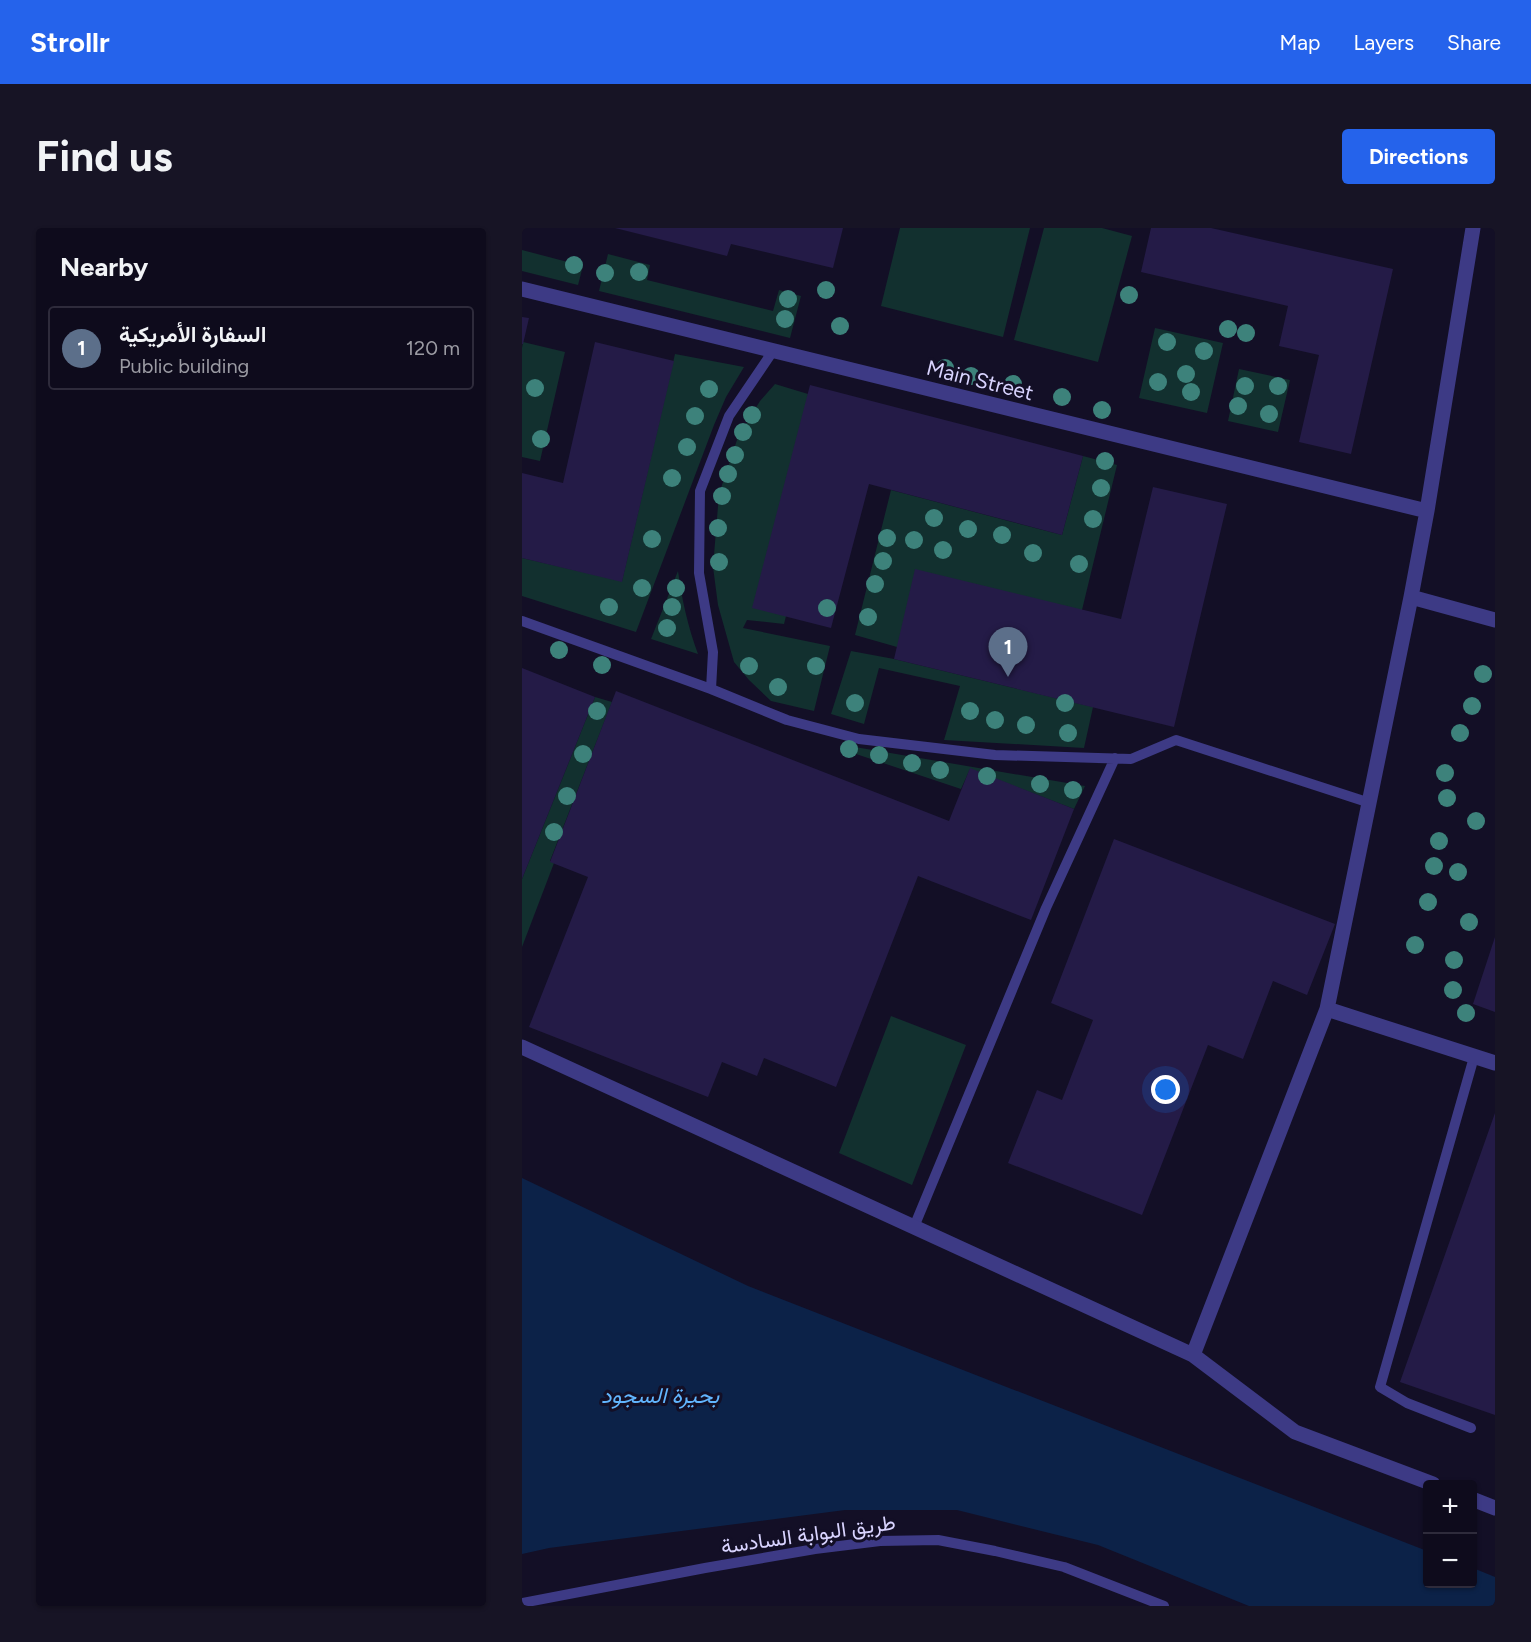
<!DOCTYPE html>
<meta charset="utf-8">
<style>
:root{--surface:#0e0b1c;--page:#171425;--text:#f1f3f6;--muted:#9b9ba3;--line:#2e2b3b;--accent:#2563eb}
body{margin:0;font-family:Figtree,Vazirmatn,sans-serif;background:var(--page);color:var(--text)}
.controls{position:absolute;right:18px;bottom:18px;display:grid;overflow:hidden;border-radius:6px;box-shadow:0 2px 4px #0004}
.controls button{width:54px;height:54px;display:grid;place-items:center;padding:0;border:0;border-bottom:2px solid var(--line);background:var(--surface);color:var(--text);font:30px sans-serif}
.you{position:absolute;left:644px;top:862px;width:21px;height:21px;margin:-15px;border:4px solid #fff;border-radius:50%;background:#1a73e8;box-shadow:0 0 0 9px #1a73e833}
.badge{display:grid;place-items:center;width:39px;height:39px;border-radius:50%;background:var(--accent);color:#fff;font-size:20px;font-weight:700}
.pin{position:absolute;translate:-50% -50px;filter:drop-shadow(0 2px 3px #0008)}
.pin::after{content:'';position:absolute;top:32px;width:21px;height:18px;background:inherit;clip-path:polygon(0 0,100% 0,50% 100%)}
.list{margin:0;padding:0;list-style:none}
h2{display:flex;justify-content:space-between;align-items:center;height:78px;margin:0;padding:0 24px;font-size:26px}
h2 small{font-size:20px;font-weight:400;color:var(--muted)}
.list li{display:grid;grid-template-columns:39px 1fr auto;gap:18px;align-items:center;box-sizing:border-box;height:84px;margin:0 12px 12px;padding:0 12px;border:2px solid var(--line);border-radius:6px}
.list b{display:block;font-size:22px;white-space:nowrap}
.list p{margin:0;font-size:20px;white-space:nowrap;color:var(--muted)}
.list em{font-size:20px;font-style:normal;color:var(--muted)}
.map{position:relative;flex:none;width:973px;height:1378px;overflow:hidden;border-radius:6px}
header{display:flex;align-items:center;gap:36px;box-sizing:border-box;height:84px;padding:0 30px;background:var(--accent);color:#fff}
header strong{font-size:28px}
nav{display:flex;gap:33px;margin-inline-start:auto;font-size:21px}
.intro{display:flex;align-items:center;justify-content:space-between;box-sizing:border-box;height:144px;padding:0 36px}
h1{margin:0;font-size:42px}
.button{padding:15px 27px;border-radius:6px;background:var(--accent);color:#fff;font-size:21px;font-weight:700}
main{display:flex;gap:36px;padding:0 36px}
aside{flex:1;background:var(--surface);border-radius:6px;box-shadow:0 2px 4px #0004}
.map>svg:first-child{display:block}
</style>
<header>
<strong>Strollr</strong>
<nav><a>Map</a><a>Layers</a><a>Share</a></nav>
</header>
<div class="intro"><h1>Find us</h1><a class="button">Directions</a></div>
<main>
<aside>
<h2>Nearby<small></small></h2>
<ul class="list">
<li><span class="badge" style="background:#5c6f8a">1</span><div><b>السفارة الأمريكية</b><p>Public building</p></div><em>120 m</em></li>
</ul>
</aside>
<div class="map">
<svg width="973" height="1378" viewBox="0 0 973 1378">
<rect width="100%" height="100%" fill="#130f26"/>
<path fill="#12302f" d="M378 0H508L481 109 359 78Z
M522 0H580L610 8 576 134 492 112Z
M0 22 61 38 56 57 0 43Z
M86 26 128 37 125 52 251 83 257 62 279 68 268 110 77 63Z
M633 100 701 115 685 185 617 170Z
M1 114 43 124 18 233 0 229V120Z
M153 126 222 139 204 169 192 197 114 404 0 368V330L100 353Z
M717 141 768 152 756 204 706 193Z
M253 156 286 166 264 388 262 396 225 392 221 400 308 418 292 483 249 473 227 452 212 434 196 377 191 339 197 266 216 209 238 173Z
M561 228 595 237 560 382 375 419 333 407 369 262 540 307Z
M156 343C160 372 166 399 176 426L129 411Z
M329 423 372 431 571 479 562 520 422 512 438 458 357 440 342 496 309 486Z
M73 469 90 474 28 633 32 635 0 719V651Z
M327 518 563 558 552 581 448 541 439 561 325 523Z
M369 788 444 817 390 957 317 925Z"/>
<path fill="#0c2248" d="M0 950 226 1058 905 1323 906 1356H950L951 1340 973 1349V1378H727L576 1317 435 1282H323L27 1320 0 1326Z"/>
<path fill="#241b47" d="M93 0H321L311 40 209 16 205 28Z
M629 0H689L871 41 829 226 777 214 797 127 757 118 766 78 619 44Z
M0 89 7 90 1 116H0Z
M73 114 152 133 100 354 0 330V245L41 255Z
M288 157 561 228 540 307 347 256 309 400 230 380Z
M631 259 705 276 652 499 372 431 393 341 599 391Z
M0 440 73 469 0 651Z
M94 463 427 593 448 540 552 581 509 692 396 648 314 859 242 830 235 848 200 834 186 869 7 799 66 649 28 634Z
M592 611 813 696 785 767 751 753 721 831 686 817 620 987 486 935 515 862 540 872 571 792 529 775Z
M973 709V784L951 776Z
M973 885V1187L878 1154Z"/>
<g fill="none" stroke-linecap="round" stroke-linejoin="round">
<path stroke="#3d3a85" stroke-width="10" d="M251 123 207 188 178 263 177 345 191 424 189 461 265 492 337 511 473 527 609 531 654 512 848 575
M0 393 189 461
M392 999 524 680 593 530
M949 1200 885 1175 858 1159 952 829
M0 1375 183 1340 293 1321 358 1313 416 1312 473 1323 542 1339 642 1378"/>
<path stroke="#3d3a85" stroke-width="15" d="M0 61 905 283
M889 369 973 392
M805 781 973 835
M0 819 671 1127 773 1204 911 1256
M671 1127 805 781 889 369 905 283 951 0
M950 1271 973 1280"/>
</g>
<g fill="#3d827b">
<circle cx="52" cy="37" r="9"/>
<circle cx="117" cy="44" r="9"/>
<circle cx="83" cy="45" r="9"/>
<circle cx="304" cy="62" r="9"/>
<circle cx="607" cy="67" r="9"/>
<circle cx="266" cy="71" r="9"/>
<circle cx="263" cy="91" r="9"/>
<circle cx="318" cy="98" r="9"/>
<circle cx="706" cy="101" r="9"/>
<circle cx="724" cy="105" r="9"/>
<circle cx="645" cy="114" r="9"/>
<circle cx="682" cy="123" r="9"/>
<circle cx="423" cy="140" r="9"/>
<circle cx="664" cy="146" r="9"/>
<circle cx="449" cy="148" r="9"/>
<circle cx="636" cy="154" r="9"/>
<circle cx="491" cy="156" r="9"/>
<circle cx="723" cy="158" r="9"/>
<circle cx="756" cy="158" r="9"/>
<circle cx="13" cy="160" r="9"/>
<circle cx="187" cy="161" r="9"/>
<circle cx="669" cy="164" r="9"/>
<circle cx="540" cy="169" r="9"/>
<circle cx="716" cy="178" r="9"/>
<circle cx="580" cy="182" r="9"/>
<circle cx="747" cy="186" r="9"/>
<circle cx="230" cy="187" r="9"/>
<circle cx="173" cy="188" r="9"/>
<circle cx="221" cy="204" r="9"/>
<circle cx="19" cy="211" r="9"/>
<circle cx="165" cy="219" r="9"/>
<circle cx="213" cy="227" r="9"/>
<circle cx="583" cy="233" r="9"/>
<circle cx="206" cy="246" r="9"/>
<circle cx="150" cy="250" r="9"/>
<circle cx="579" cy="260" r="9"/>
<circle cx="200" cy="268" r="9"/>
<circle cx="412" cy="290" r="9"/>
<circle cx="571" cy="291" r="9"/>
<circle cx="196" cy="300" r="9"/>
<circle cx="446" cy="301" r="9"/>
<circle cx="480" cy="307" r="9"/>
<circle cx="365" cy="310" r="9"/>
<circle cx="130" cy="311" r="9"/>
<circle cx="392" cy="312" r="9"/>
<circle cx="421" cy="322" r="9"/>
<circle cx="511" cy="325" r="9"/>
<circle cx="361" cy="333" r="9"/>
<circle cx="197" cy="334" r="9"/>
<circle cx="557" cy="336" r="9"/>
<circle cx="353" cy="356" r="9"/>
<circle cx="120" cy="360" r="9"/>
<circle cx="154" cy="360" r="9"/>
<circle cx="87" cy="379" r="9"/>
<circle cx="150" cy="379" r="9"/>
<circle cx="305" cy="380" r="9"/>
<circle cx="346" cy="389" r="9"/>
<circle cx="145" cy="400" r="9"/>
<circle cx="37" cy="422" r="9"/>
<circle cx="80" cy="437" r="9"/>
<circle cx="227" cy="438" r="9"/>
<circle cx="294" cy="438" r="9"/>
<circle cx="961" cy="446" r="9"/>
<circle cx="256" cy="459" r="9"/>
<circle cx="333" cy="475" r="9"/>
<circle cx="543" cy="475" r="9"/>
<circle cx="950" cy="478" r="9"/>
<circle cx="75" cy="483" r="9"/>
<circle cx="448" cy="483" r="9"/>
<circle cx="473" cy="492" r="9"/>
<circle cx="504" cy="497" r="9"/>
<circle cx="546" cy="505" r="9"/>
<circle cx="938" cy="505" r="9"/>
<circle cx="327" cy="521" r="9"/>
<circle cx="61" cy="526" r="9"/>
<circle cx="357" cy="527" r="9"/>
<circle cx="390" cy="535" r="9"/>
<circle cx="418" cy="542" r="9"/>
<circle cx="923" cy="545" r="9"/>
<circle cx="465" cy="548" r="9"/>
<circle cx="518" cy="556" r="9"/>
<circle cx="551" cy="562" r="9"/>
<circle cx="45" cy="568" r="9"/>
<circle cx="925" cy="570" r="9"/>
<circle cx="954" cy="593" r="9"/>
<circle cx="32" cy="604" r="9"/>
<circle cx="917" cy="613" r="9"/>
<circle cx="912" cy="638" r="9"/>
<circle cx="936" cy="644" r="9"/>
<circle cx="906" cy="674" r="9"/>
<circle cx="947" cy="694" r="9"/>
<circle cx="893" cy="717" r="9"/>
<circle cx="932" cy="732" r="9"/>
<circle cx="931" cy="762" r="9"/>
<circle cx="944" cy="785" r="9"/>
</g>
<g text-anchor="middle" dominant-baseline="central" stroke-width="6" stroke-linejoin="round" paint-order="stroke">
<g font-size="21" fill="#d9d4ff" stroke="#130f26">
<text transform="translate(458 152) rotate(14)">Main Street</text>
<text transform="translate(286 1306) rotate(-8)">طريق البوابة السادسة</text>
</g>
<g font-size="22" font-style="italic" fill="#62b6ff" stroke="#130f26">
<text x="138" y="1167">بحيرة السجود</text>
</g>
</g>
</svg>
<div class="controls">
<button>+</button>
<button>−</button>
</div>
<div class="you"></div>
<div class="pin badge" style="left:486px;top:449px;background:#5c6f8a">1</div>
</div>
</main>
